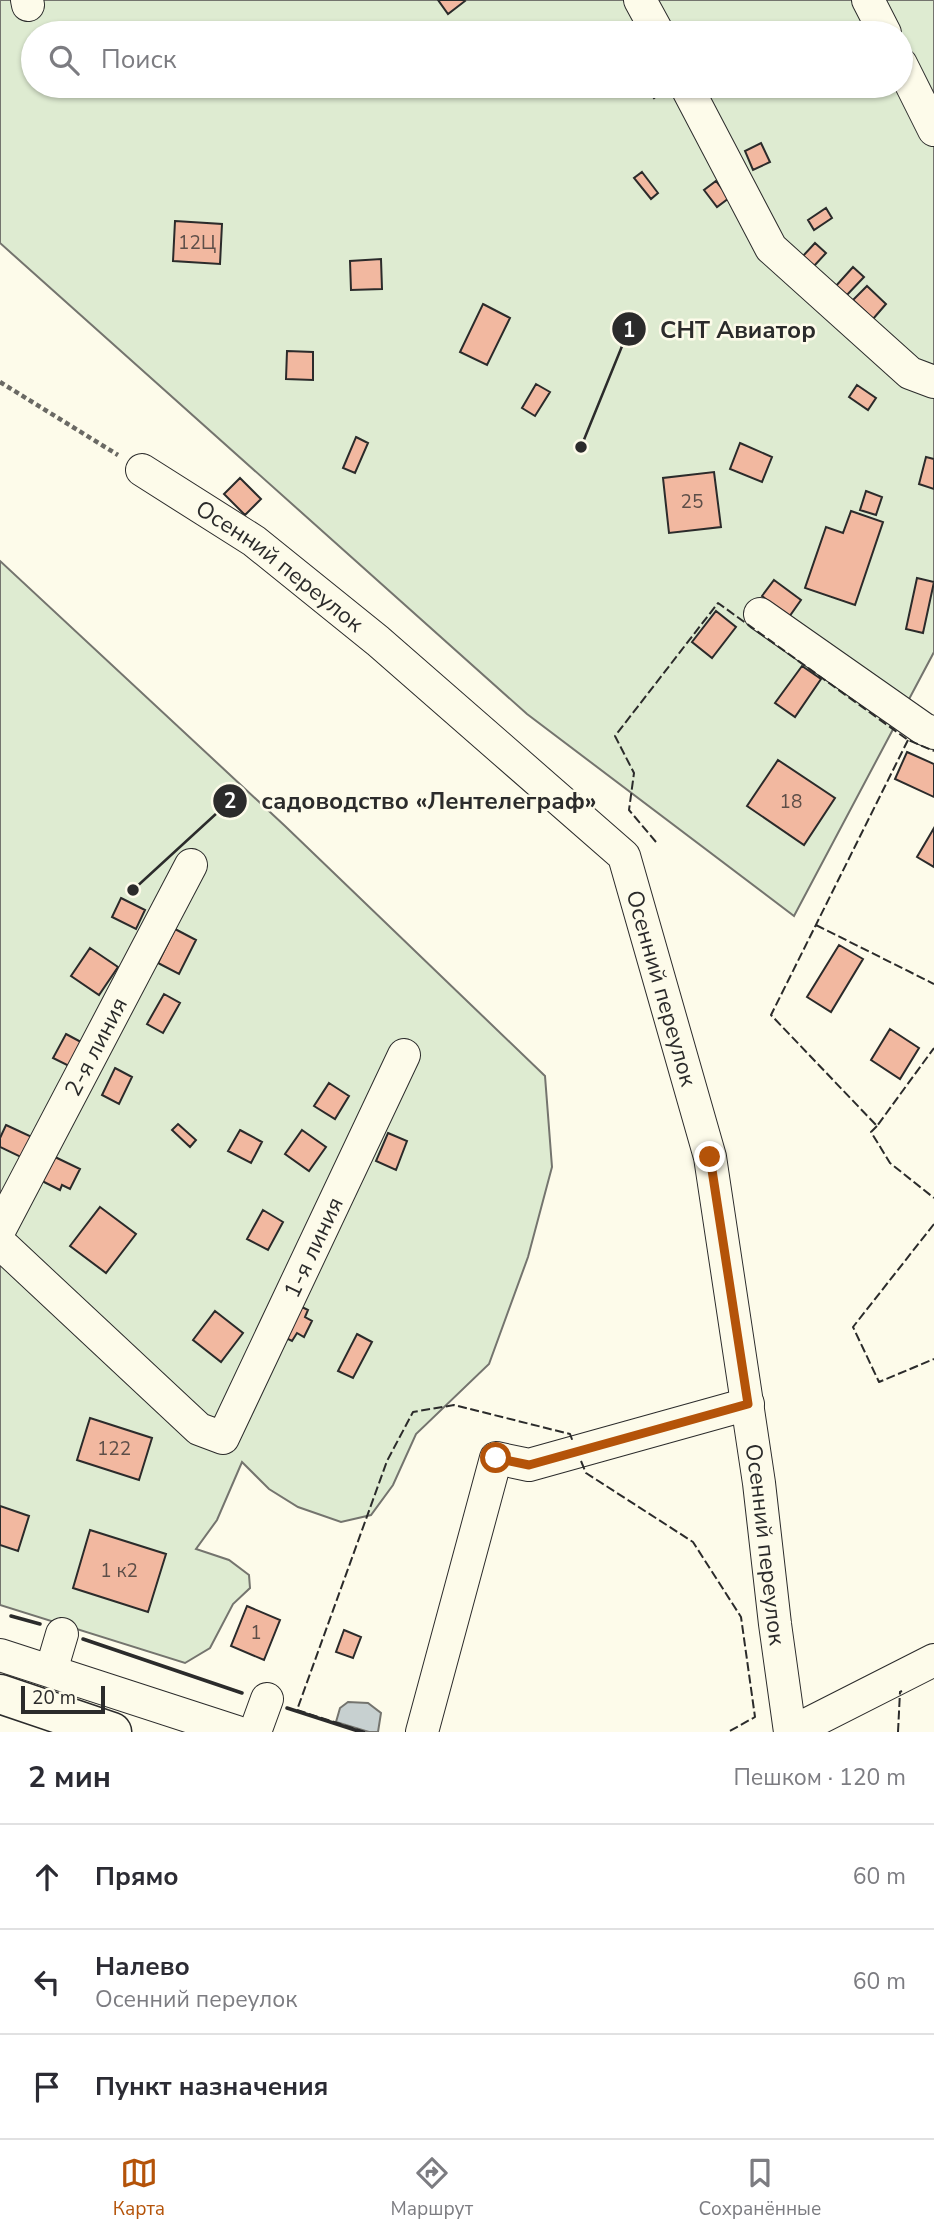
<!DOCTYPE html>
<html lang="ru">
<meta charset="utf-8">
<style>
:root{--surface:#fff;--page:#f2f2f3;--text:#2b2b33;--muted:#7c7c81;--line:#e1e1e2;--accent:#b45309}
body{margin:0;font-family:"Nunito Sans",sans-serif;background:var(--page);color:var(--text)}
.scale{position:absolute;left:21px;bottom:18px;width:84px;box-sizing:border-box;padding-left:7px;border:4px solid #2b2b2b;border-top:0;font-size:19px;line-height:24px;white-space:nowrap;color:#2b2b2b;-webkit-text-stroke:5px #fdfbea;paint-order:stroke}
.stop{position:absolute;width:21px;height:21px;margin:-16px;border:5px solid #b45309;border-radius:50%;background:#fff}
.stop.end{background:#b45309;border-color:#fff;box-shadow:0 2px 7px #0008}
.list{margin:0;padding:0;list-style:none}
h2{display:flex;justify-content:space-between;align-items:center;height:91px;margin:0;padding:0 28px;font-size:30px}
h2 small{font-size:23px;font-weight:400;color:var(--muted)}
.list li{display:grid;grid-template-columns:46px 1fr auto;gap:21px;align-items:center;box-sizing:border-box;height:105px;padding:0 28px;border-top:2px solid var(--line)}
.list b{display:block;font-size:26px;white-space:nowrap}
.list p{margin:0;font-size:23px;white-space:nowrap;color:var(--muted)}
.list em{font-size:23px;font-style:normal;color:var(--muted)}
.icon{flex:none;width:38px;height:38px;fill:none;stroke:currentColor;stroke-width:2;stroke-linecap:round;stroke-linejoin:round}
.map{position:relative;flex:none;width:934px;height:1732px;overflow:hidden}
.search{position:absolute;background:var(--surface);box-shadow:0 2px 5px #0004;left:21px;right:21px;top:21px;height:77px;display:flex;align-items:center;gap:18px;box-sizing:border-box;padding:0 24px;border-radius:38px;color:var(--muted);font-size:26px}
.sheet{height:406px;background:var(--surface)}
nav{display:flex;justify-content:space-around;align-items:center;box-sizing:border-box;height:98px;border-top:2px solid var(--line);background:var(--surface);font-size:19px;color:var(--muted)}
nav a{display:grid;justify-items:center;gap:4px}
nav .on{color:var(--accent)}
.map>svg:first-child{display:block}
</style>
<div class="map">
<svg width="934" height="1732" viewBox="0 0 934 1732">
<rect width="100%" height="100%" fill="#fdfbea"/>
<path fill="#deebd1" stroke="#74746e" stroke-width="2" fill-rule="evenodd" d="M0 0H934V652L794 916 527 714 0 243ZM33 33H901V86H33Z
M0 561 285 826 545 1076 552 1167 528 1257 489 1364 416 1434 393 1485 371 1515 341 1522 298 1507 269 1489 242 1462 217 1520 196 1549 229 1560 249 1575 250 1588 233 1604 210 1648 185 1663 0 1605Z"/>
<path fill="#c7d0d0" stroke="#74746e" stroke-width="2" d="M348 1702 368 1703 381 1713 378 1732H369L336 1722 340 1708Z"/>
<path fill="#f2b8a0" stroke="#2b2b2b" stroke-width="2" d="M438 0H464L465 1 448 14Z
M644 86H669L654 98Z
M706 86H726L728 88 711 96Z
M761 143 770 162 753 170 745 151Z
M642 172 658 193 651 199 634 178Z
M716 181 729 198 717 207 704 190Z
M826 208 832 218 814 230 808 220Z
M175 221 222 224 220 264 173 261Z
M815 243 826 253 814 266 803 256Z
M381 259 382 289 351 290 350 261Z
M853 267 864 277 845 297 835 287Z
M867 286 886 304 873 319 853 300Z
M483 304 510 318 487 365 460 352Z
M287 351 313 352V380L286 379Z
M536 384 550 392 535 416 522 408Z
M857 385 876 398 868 410 849 397Z
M356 437 368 443 355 473 343 468Z
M740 443 772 457 762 482 730 469Z
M926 457 934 459V489L919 484Z
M714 472 721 527 669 533 663 478Z
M240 478 261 499 245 515 224 494Z
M866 491 882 497 876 515 860 510Z
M851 511 883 522 855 605 805 588 826 527 843 533Z
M917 578 934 582 923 633 906 629Z
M774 580 801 600 789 617 762 596Z
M716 611 736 627 712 658 692 642Z
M802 666 821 679 795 717 775 703Z
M907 752 934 764V797L895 779Z
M778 760 835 798 804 845 747 806Z
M934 828V867L917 857Z
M121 898 145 910 136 929 112 917Z
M175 929 196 940 179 974 158 963Z
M839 945 863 959 831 1012 807 997Z
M90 948 118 967 99 995 71 976Z
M164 994 180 1003 163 1033 147 1024Z
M890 1029 919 1048 900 1079 871 1060Z
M66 1034 81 1042 69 1066 53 1058Z
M115 1068 132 1077 119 1104 102 1095Z
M329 1083 349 1096 335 1119 314 1106Z
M178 1124 196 1140 190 1147 172 1130Z
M6 1125 34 1138 25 1159 0 1147V1138Z
M240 1130 262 1142 251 1163 228 1151Z
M302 1130 326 1147 309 1171 285 1154Z
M388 1133 407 1141 396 1170 376 1161Z
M55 1157 80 1169 70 1189 62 1185 60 1190 42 1181Z
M100 1207 136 1234 106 1273 70 1246Z
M263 1210 283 1222 268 1250 247 1239Z
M292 1302 308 1310 305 1317 312 1321 304 1337 297 1333 292 1341 276 1333Z
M215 1311 243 1333 221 1362 193 1340Z
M357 1334 372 1342 353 1378 338 1371Z
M90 1418 152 1438 139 1480 77 1460Z
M0 1506 29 1516 18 1551 0 1545Z
M90 1530 166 1554 148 1612 73 1588Z
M247 1606 280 1620 264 1660 231 1646Z
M344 1630 361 1637 353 1658 336 1652Z"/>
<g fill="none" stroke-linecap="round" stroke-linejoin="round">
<g stroke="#2b2b2b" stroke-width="34">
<g id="minor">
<path d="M27 0 28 5"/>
<path d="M640 0 658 33"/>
<path d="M868 0 885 33"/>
<path d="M901 64 934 130"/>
<path d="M686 86 771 248 910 373 934 382"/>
<path id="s1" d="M142 470 254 541 378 641 624 856 710 1157 759 1483 775 1624 790 1732"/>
<path d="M760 614 924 729 934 733"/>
<path id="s2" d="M0 1229 191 865"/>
<path id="s3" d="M0 1243 199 1429 223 1438 404 1055"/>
<path d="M0 1655 237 1732"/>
<path d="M51 1671 62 1634"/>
<path d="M255 1732 267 1699"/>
<path d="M422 1732 496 1458 529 1465 748 1404"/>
<path d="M792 1732 934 1660"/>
</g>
</g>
<g stroke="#2b2b2b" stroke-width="41">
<path id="highway" d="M0 1694 112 1732"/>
</g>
<path stroke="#6a6964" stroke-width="4.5" stroke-dasharray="5 3.5" stroke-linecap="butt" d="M0 382 118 455"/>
<use href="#minor" stroke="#fdfbea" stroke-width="32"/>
<use href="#highway" stroke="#fdfbea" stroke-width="38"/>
<path stroke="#2b2b2b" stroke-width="2" stroke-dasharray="9 3.5" stroke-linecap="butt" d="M908 740 771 1015 877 1126 934 1048
M656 842 629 810 634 773 615 736 718 603 908 740 934 751
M816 925 934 984
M877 1126 871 1132 890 1163 934 1198
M934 1224 853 1327 879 1382 934 1359
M581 1461 586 1473 693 1542 741 1617 755 1717 728 1732
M365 1732 297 1710 387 1461 413 1412 454 1405 570 1434 573 1442
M898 1732 900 1692 902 1691"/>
<path stroke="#2b2b2b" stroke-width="3.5" d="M11 1616 40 1624
M83 1639 242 1693
M287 1708 361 1732"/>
</g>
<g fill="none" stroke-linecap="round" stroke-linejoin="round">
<path stroke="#b45309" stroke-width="9" d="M496 1458 529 1465 748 1404 710 1157"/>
</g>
<g text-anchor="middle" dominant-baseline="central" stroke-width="5" stroke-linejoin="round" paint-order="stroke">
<g font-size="19" fill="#5d4e48">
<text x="197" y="243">12Ц</text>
<text x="692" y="502">25</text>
<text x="791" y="802">18</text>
<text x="114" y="1449">122</text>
<text x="119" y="1571">1 к2</text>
<text x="256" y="1633">1</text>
</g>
<g font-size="23" fill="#2b2b2b" stroke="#fdfbea">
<text stroke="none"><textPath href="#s1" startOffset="168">Осенний переулок</textPath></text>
<text stroke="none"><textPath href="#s1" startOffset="756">Осенний переулок</textPath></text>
<text stroke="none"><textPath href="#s2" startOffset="206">2-я линия</textPath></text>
<text stroke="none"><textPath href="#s3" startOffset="509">1-я линия</textPath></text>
<text stroke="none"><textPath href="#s1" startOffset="1323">Осенний переулок</textPath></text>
</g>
</g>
<path fill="none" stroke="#2b2b2b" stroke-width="2.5" d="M581 447L629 329M133 890L230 801"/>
<g fill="#2b2b2b" stroke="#fdfbea" stroke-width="2.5">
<circle cx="581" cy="447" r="7"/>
<circle cx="133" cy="890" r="7"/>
<circle cx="629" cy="329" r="18"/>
<circle cx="230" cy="801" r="18"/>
</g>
<g font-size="21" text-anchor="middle" font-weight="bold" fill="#fff">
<text x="629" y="337">1</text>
<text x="230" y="808">2</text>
</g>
<g font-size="24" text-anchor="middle" font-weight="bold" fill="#2b2b2b" stroke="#fdfbea" stroke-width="5" stroke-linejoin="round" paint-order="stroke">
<text x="738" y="338">СНТ Авиатор</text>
<text x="429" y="809">садоводство «Лентелеграф»</text>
</g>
</svg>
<div class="scale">20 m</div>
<div class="stop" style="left:496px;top:1458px"></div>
<div class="stop end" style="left:710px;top:1157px"></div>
<div class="search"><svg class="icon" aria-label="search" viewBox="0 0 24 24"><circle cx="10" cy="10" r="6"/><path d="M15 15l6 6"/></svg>Поиск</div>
</div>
<section class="sheet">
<h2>2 мин<small>Пешком · 120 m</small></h2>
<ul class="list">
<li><svg class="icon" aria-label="ahead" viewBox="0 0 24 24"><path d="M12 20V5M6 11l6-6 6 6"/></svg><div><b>Прямо</b></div><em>60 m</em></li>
<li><svg class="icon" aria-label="left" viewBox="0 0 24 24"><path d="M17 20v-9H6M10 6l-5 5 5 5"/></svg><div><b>Налево</b><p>Осенний переулок</p></div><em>60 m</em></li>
<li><svg class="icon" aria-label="arrive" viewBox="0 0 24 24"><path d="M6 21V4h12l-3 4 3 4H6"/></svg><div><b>Пункт назначения</b></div></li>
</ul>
</section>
<nav>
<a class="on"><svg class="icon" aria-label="map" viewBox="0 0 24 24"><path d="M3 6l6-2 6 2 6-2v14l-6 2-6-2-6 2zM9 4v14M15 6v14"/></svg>Карта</a>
<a><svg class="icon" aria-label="directions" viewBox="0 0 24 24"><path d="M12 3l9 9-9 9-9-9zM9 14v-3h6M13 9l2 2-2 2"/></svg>Маршрут</a>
<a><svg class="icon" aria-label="saved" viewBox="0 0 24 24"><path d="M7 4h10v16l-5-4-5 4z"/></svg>Сохранённые</a>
</nav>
